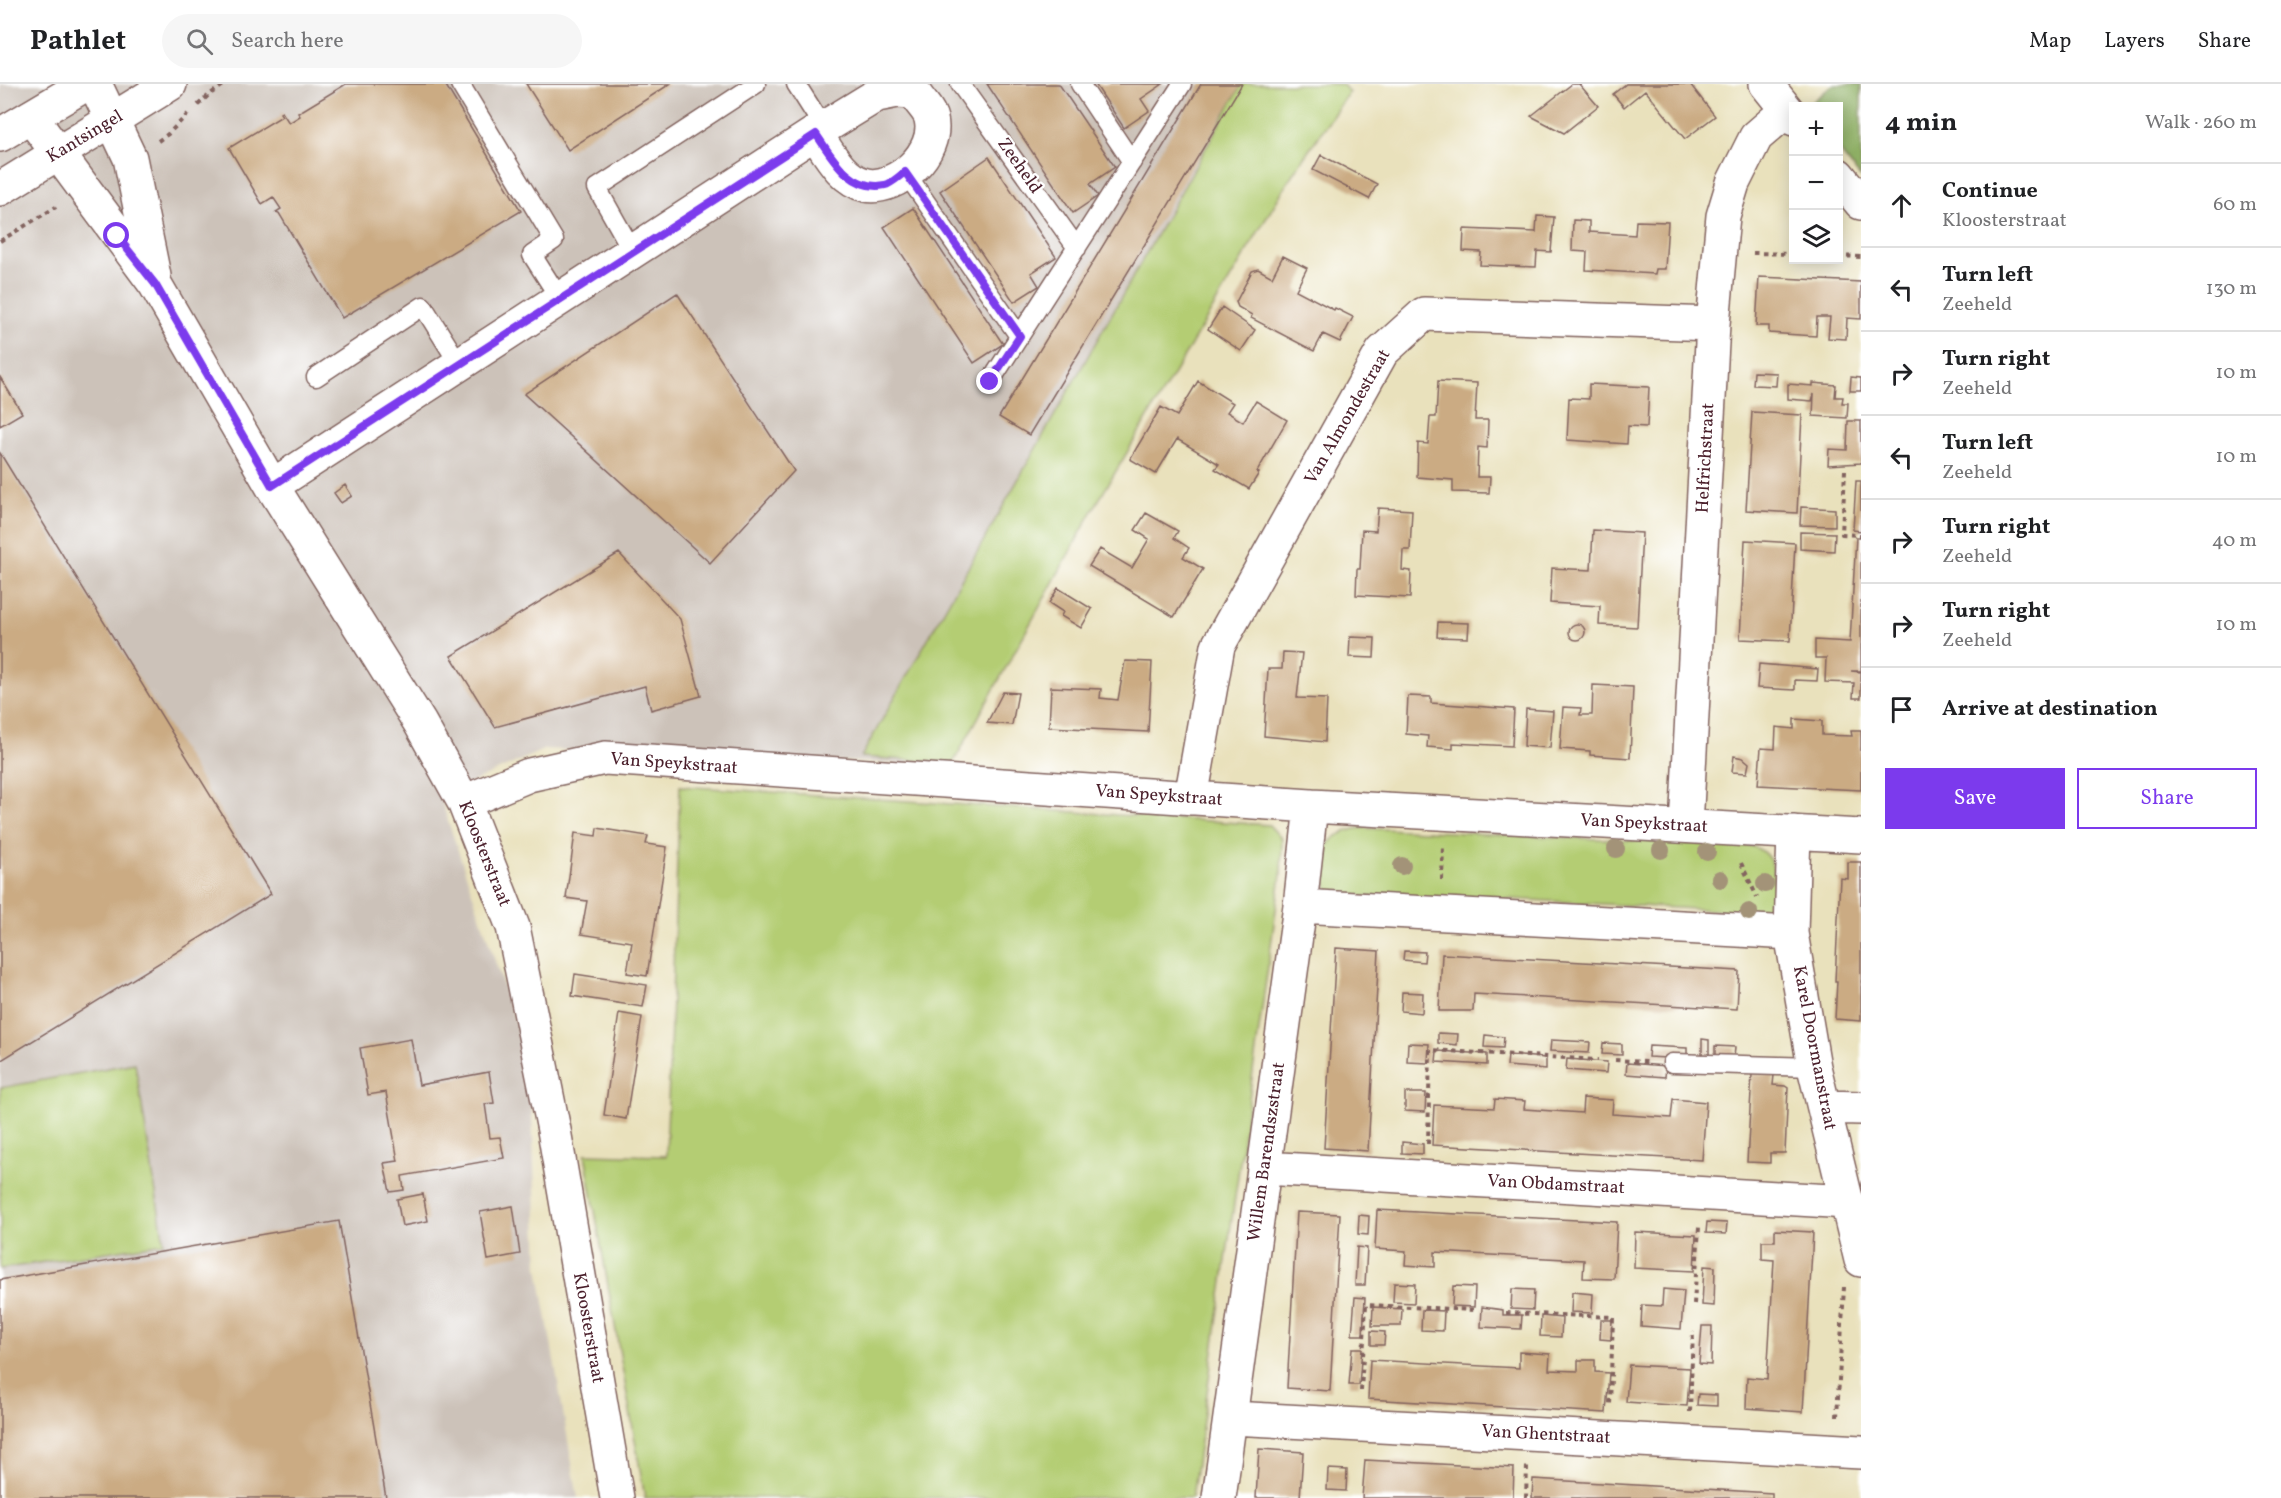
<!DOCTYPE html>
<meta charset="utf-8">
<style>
:root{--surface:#fff;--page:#f6f6f6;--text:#202124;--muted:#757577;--line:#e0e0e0;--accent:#7c3aed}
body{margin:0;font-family:Vollkorn,serif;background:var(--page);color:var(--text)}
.controls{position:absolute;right:18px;top:18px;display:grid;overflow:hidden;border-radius:0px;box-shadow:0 3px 15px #0003}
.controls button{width:54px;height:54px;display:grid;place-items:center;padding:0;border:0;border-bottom:2px solid var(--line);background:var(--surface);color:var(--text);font:30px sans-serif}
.stop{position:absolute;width:18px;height:18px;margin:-14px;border:4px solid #7c3aed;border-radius:50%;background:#fff}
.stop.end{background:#7c3aed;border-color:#fff;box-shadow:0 2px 6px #0008}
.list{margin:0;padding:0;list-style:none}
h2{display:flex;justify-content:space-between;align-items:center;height:78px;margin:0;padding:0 24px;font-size:26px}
h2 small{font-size:20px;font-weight:400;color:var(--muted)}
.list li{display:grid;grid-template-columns:39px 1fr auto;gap:18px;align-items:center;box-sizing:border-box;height:84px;padding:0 24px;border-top:2px solid var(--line)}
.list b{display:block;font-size:22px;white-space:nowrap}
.list p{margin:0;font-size:20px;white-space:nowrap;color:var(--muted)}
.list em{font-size:20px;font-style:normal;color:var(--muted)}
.actions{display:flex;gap:12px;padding:18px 24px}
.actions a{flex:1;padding:14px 0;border:2px solid var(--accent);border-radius:0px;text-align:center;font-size:21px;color:var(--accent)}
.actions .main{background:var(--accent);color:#fff}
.icon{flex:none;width:33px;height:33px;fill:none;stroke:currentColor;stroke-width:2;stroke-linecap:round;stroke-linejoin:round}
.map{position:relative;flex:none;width:1861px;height:1414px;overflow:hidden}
header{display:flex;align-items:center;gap:36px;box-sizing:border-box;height:84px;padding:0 30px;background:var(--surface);border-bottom:2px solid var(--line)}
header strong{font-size:28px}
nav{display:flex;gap:33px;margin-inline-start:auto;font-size:21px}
.search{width:420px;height:54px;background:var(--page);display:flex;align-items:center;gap:15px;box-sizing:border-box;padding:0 21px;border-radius:33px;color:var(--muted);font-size:22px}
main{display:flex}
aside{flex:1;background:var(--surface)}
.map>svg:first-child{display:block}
</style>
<header>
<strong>Pathlet</strong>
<div class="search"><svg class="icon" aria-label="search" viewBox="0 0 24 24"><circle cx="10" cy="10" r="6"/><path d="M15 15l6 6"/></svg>Search here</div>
<nav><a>Map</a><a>Layers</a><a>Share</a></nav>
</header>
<main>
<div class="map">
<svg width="1861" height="1414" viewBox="0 0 1861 1414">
<rect width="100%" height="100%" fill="#fff"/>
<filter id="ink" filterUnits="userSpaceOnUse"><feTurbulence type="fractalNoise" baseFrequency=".0167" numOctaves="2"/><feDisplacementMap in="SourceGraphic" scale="12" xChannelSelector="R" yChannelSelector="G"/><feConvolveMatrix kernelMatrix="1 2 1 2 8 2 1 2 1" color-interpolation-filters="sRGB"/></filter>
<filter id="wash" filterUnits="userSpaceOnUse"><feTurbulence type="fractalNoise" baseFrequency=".008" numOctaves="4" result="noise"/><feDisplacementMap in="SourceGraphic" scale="24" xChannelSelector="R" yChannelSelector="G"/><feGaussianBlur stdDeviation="1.35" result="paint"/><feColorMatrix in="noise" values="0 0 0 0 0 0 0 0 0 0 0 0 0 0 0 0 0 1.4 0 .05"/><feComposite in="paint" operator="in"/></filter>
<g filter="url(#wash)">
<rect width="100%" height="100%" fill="#e9e1bc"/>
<path fill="#ccc2b9" d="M0 0H1292L1303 10 908 680 545 665 440 713 530 981 538 1184 578 1414H0Z"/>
<path fill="#b4cd73" stroke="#7f764f" stroke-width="1.5" d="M1242 0H1342L1349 8 1292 91 1097 419 953 679 861 673Z
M680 702 1269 741 1282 755 1281 791 1192 1414H645L585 1070 666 1072Z
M1361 744 1752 762C1779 772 1774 794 1775 818L1763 833 1731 839V827L1455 812 1454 821 1330 809C1314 774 1322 750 1361 744Z
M135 979 164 1159 0 1185V1004Z"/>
<path fill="#8fb065" stroke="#6c6848" stroke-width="1.5" d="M1834 0H1861V94L1839 66 1838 22H1807Z"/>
<g id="blocks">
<path fill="#cbab83" d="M346 0H445L521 127 342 234 279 129 276 128 281 125 273 113 262 120 229 64 282 32 280 29 282 28 289 39 300 32 298 29Z
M526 0H670L568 66Z
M987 0H1059L1115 83 1090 100 1098 112 1073 129Z
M1095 0H1163L1141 15 1149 27 1124 44Z
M1201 0H1242L1029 351 999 333Z
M1572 0H1579L1598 22 1564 49 1531 32Z
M1626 0H1690L1715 32 1685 55 1645 6 1624 23 1613 10Z
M1321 71 1377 100 1369 115 1313 86Z
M989 73 1056 173 1031 189 1039 202 1014 218 940 107Z
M913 124 1003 260 974 279 884 143Z
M1537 132 1554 133 1551 168 1537 167 1536 183 1480 181 1481 168 1463 167 1464 145 1536 148Z
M1573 136 1589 137V148L1635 151 1636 137 1668 138 1665 185H1656L1655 190 1586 186 1587 168 1572 167Z
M1283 172 1307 184 1296 206 1334 226 1335 224 1353 233 1340 258 1323 250 1314 267 1251 234 1252 231 1238 223 1236 218 1252 187 1258 185 1272 193Z
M1759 193 1861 198V235L1847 234 1846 255 1828 254 1830 233H1817L1816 252 1769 249V242H1756Z
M677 209 794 387 710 479 524 310Z
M1222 223 1255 246 1241 267 1208 245Z
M1754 288 1777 289 1776 302 1753 301Z
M0 293 22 329 0 342Z
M1851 293 1861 294V307H1850Z
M1198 297 1233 319 1227 328 1243 338 1256 317 1287 336 1257 388 1259 389 1249 405 1215 385 1219 380 1177 355 1156 390 1130 375 1161 323 1177 332Z
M1438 297 1477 299 1475 336H1488L1487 364 1478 363 1477 393H1490L1489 409 1453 408V396L1417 393 1418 359 1428 360 1430 333H1436Z
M1813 299 1836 301 1835 313H1843L1842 319H1848L1847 334 1813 332 1814 310 1812 317 1788 315V300L1813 302Z
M1589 300 1649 303 1647 343 1628 342 1627 360 1567 356 1569 314 1589 315Z
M1752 328 1802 331 1797 429 1746 426Z
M1848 337H1861V379L1828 381 1829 365 1847 366Z
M0 369 271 810 0 977Z
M1856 397H1861V447L1853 446Z
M345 401 352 412 341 419 334 409Z
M1801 423 1835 425V442L1800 441Z
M1378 424 1412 426 1410 466H1403L1402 486 1411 487 1410 514 1356 511 1357 485H1360L1362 446 1376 447Z
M1146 429 1178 447 1174 454 1189 464 1183 473 1203 485 1174 533 1089 482 1100 465 1132 484 1149 455 1135 446Z
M1593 446 1642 449 1637 543 1599 541 1600 522 1550 519 1552 484 1591 486Z
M1800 448 1835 449 1834 467 1800 465Z
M1856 453H1861V587H1851L1861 588V614H1853L1854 599 1825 598 1826 574H1815V556L1850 558Z
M1745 456 1795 459 1790 557 1740 555Z
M619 469 680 535 701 612 651 626 645 602 495 643 451 572Z
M1058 504 1092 525 1081 544 1061 532 1063 528 1049 519Z
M1438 538 1469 539 1468 554 1437 553Z
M1569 548a8 8 0 1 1 16 0a8 8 0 1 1-16 0Z
M1350 553 1375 554 1374 574 1349 573Z
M1283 568 1302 569 1297 614 1327 615 1325 658 1264 652 1268 585H1282Z
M1125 577 1152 578 1148 648 1049 643 1051 603 1101 605 1100 614 1118 616Z
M1759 580 1818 585 1817 597 1795 596V606L1757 604Z
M1593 601 1633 603 1630 674 1590 671V667L1560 665 1563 623 1581 624 1580 631H1592Z
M1003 608 1018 609 1012 641 987 639Z
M1408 612 1431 613V619L1514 625 1512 662 1453 659V665L1427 663 1428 652 1406 650Z
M1526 625 1553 627 1550 664 1524 662Z
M1794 635 1822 637V651L1852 652 1851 647H1861V706L1758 701 1761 664 1775 665 1776 643 1794 645Z
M1734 672 1743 674 1749 679 1747 689 1732 688Z
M597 744 648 752 646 760 667 763 647 892 627 889 632 858 581 850 587 817 566 814 575 749 596 752Z
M1848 778H1861V937L1835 935 1837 897H1835L1840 794 1848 795Z
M1336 864 1379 867 1368 1067 1324 1064Z
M1404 867 1425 868 1424 878 1403 876Z
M1442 870 1739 887 1737 925 1474 910 1473 927H1439Z
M575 890 647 901 643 923 572 912Z
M1402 908 1423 909 1422 929 1401 927Z
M619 929 642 933 626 1035 604 1031Z
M1438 949 1458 950 1457 961 1438 959Z
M1485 951 1504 953 1503 964 1484 963Z
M411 955 419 1001 489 988 494 1019 485 1020 490 1054 500 1053 504 1074 402 1092 404 1106 390 1108 384 1079 398 1077 386 1008 368 1011 360 964Z
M1702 955 1709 956V972H1702Z
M1551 956 1590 958 1589 969 1550 967Z
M1408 959 1429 960 1428 979 1407 978Z
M1603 959 1622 960V971L1602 970Z
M1649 962 1687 964V975L1648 973Z
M1715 962 1735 963 1734 974 1715 973Z
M1437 967 1487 970V981L1436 978Z
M1508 971 1546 974V985L1507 982Z
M1567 975 1607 978 1606 989 1566 986Z
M1627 979 1666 982 1665 993 1626 990Z
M1752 990 1774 991 1773 1001 1785 1002 1788 1004 1785 1069H1770V1079L1747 1078Z
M1405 1009H1426L1425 1028 1405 1027Z
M1583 1014 1613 1016 1612 1030 1671 1034 1673 1015 1706 1018 1702 1076 1432 1061 1434 1021 1494 1024 1495 1015 1525 1017 1524 1025 1582 1029Z
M1402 1058 1423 1060V1070L1402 1069Z
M423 1110 428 1137 402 1142 397 1115Z
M513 1122 520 1170 488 1176 480 1128Z
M1377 1126 1617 1138 1614 1195 1583 1194 1584 1176 1435 1168V1183L1405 1181 1406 1167 1375 1165Z
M1297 1128 1340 1130 1330 1307 1287 1304Z
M1359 1131 1369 1132 1368 1151 1358 1150Z
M339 1137 386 1414H0V1196Z
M1707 1138 1727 1139 1726 1150 1706 1149Z
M1775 1146 1813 1148 1803 1328 1746 1324 1747 1293 1767 1295 1774 1176 1762 1175V1157H1775Z
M1635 1148 1696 1151 1694 1187 1634 1184Z
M1357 1163 1367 1164 1365 1201H1355Z
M1704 1182 1715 1183 1714 1222 1702 1221Z
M1394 1199 1415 1200 1414 1219 1393 1218Z
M1453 1202 1475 1203 1474 1223 1452 1222Z
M1512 1205 1534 1206 1533 1226 1511 1225Z
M1663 1205 1684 1207 1681 1245 1641 1242 1642 1221 1662 1222Z
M1572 1208 1593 1210 1592 1229 1571 1228Z
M1355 1213 1365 1214 1363 1251H1352Z
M1373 1223 1402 1225 1401 1242H1372Z
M1482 1223 1503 1226V1231H1522L1521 1245 1481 1243Z
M1422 1226 1444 1227 1443 1247 1421 1246Z
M1541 1232 1562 1234 1561 1253 1540 1252Z
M1601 1236H1612L1611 1256 1600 1255Z
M1702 1242H1712L1711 1281 1699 1280Z
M1371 1247 1385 1248 1384 1261H1371Z
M1352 1264H1362L1359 1301H1349Z
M1519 1268 1550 1270 1549 1286 1578 1287V1276H1595V1288L1609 1289 1606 1329 1368 1315 1370 1276 1519 1284Z
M1629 1281 1690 1284 1687 1322 1626 1318Z
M1698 1310 1717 1311V1322L1697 1321Z
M1259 1365 1303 1368 1300 1414H1256Z
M1365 1376 1514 1384 1513 1414H1362Z
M1328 1385 1347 1386 1346 1407 1327 1406Z
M1533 1395 1772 1409V1414H1532Z"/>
</g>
</g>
<g filter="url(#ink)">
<use href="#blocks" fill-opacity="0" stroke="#82635e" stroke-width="1.5"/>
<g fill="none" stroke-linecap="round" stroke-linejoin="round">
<g stroke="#82635e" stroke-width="21">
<path id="service" d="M460 0 554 156 532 171 560 215
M796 0 824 44
M960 0 1077 164
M1080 0 1132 78
M905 88 1019 252
M633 168 597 104 756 0
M316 293 423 222 459 280
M990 298 1182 0
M1672 979 1814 983"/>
</g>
<g stroke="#82635e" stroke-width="36">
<path id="minor" d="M95 0 130 74 154 192
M1766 0 1794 35
M31 33 155 200 272 402 420 639 464 718 513 843 554 1046 617 1414
M1838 91 1861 119
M272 402 815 49 877 11 897 7 914 8C918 17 929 25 931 35 939 68 897 107 866 101 842 96 828 68 815 49
M1191 714 1218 562 1382 268 1424 230 1713 240
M464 718 529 691 605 674 1311 722 1861 752
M1686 742 1713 240 1723 132 1733 99 1756 53 1786 27
M1794 748 1791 849 1814 983 1861 1176
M1300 822 1791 849
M1824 1023 1861 1024
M1264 1084 1848 1118
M1231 1334 1861 1368
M1219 1414 1300 822 1311 722"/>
</g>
<g stroke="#82635e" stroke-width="36">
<path id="tertiary" d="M0 51 86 0
M0 105 170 0"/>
</g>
<path stroke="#82635e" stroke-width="4" stroke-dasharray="4.5 4.5" stroke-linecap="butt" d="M198 21 210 10 225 0
M158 57 168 50 188 30
M0 157 56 123
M1753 169 1794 170
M1838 172 1861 173
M1845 386 1842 450 1861 451
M1741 779 1757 813
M1442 796 1443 761
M1615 976 1647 978
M1428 1060 1430 966 1598 976
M1694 1220 1699 1143
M1506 1229 1613 1233 1610 1321
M1361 1307 1366 1221 1474 1226
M1690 1328 1693 1247
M1837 1333 1844 1203
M1526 1414 1527 1382"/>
<use href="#service" stroke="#fff" stroke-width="18"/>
<use href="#minor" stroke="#fff" stroke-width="33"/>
<use href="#tertiary" stroke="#fff" stroke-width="33"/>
</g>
<g fill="#a39378">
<circle cx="1616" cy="765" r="9"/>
<circle cx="1661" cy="766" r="9"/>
<circle cx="1707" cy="768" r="9"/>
<circle cx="1402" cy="782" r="9"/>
<circle cx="1720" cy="795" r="9"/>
<circle cx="1765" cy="800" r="9"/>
<circle cx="1749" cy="828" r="9"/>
</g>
</g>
<g fill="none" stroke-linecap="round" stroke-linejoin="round" filter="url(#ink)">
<path stroke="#7c3aed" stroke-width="8" d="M117 152 155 200 272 402 816 50C832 73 850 108 885 101 891 100 899 92 905 88L1020 252 990 298"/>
</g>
<g text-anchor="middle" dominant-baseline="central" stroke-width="4.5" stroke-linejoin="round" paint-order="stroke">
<g font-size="18" fill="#4a1f2b" stroke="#fff">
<text transform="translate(85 53) rotate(-31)">Kantsingel</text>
<text transform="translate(1019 82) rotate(55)">Zeeheld</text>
<text transform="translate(1348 333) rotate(-60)">Van Almondestraat</text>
<text transform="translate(1706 374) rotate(-87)">Helfrichstraat</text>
<text transform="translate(674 680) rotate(4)">Van Speykstraat</text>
<text transform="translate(1159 712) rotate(4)">Van Speykstraat</text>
<text transform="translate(1644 740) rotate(3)">Van Speykstraat</text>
<text transform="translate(484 770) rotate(68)">Kloosterstraat</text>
<text transform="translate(1814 964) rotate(79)">Karel Doormanstraat</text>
<text transform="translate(1267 1068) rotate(-82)">Willem Barendszstraat</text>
<text transform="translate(1556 1101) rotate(3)">Van Obdamstraat</text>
<text transform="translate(588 1244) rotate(80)">Kloosterstraat</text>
<text transform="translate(1546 1351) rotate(3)">Van Ghentstraat</text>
</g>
</g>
</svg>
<div class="controls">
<button>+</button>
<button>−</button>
<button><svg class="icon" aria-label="layers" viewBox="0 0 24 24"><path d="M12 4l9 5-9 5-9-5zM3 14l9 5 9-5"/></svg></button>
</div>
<div class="stop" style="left:117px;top:152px"></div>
<div class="stop end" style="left:990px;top:298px"></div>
</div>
<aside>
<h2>4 min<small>Walk · 260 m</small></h2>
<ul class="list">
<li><svg class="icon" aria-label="ahead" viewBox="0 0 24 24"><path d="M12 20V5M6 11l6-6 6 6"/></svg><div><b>Continue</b><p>Kloosterstraat</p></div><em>60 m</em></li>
<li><svg class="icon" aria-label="left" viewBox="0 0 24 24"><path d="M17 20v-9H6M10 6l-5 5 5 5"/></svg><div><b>Turn left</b><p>Zeeheld</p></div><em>130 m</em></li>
<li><svg class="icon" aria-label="right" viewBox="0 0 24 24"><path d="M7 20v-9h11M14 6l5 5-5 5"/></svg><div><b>Turn right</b><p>Zeeheld</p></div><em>10 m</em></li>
<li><svg class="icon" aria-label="left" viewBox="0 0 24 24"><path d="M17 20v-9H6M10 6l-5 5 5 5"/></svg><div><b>Turn left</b><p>Zeeheld</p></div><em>10 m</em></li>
<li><svg class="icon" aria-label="right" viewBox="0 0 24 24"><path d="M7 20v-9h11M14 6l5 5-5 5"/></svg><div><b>Turn right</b><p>Zeeheld</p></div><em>40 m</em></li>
<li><svg class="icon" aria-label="right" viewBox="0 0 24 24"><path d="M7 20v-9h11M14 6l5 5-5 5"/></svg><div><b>Turn right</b><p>Zeeheld</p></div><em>10 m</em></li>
<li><svg class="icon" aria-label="arrive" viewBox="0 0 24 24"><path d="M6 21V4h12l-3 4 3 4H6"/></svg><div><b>Arrive at destination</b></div></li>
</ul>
<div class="actions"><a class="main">Save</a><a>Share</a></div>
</aside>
</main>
